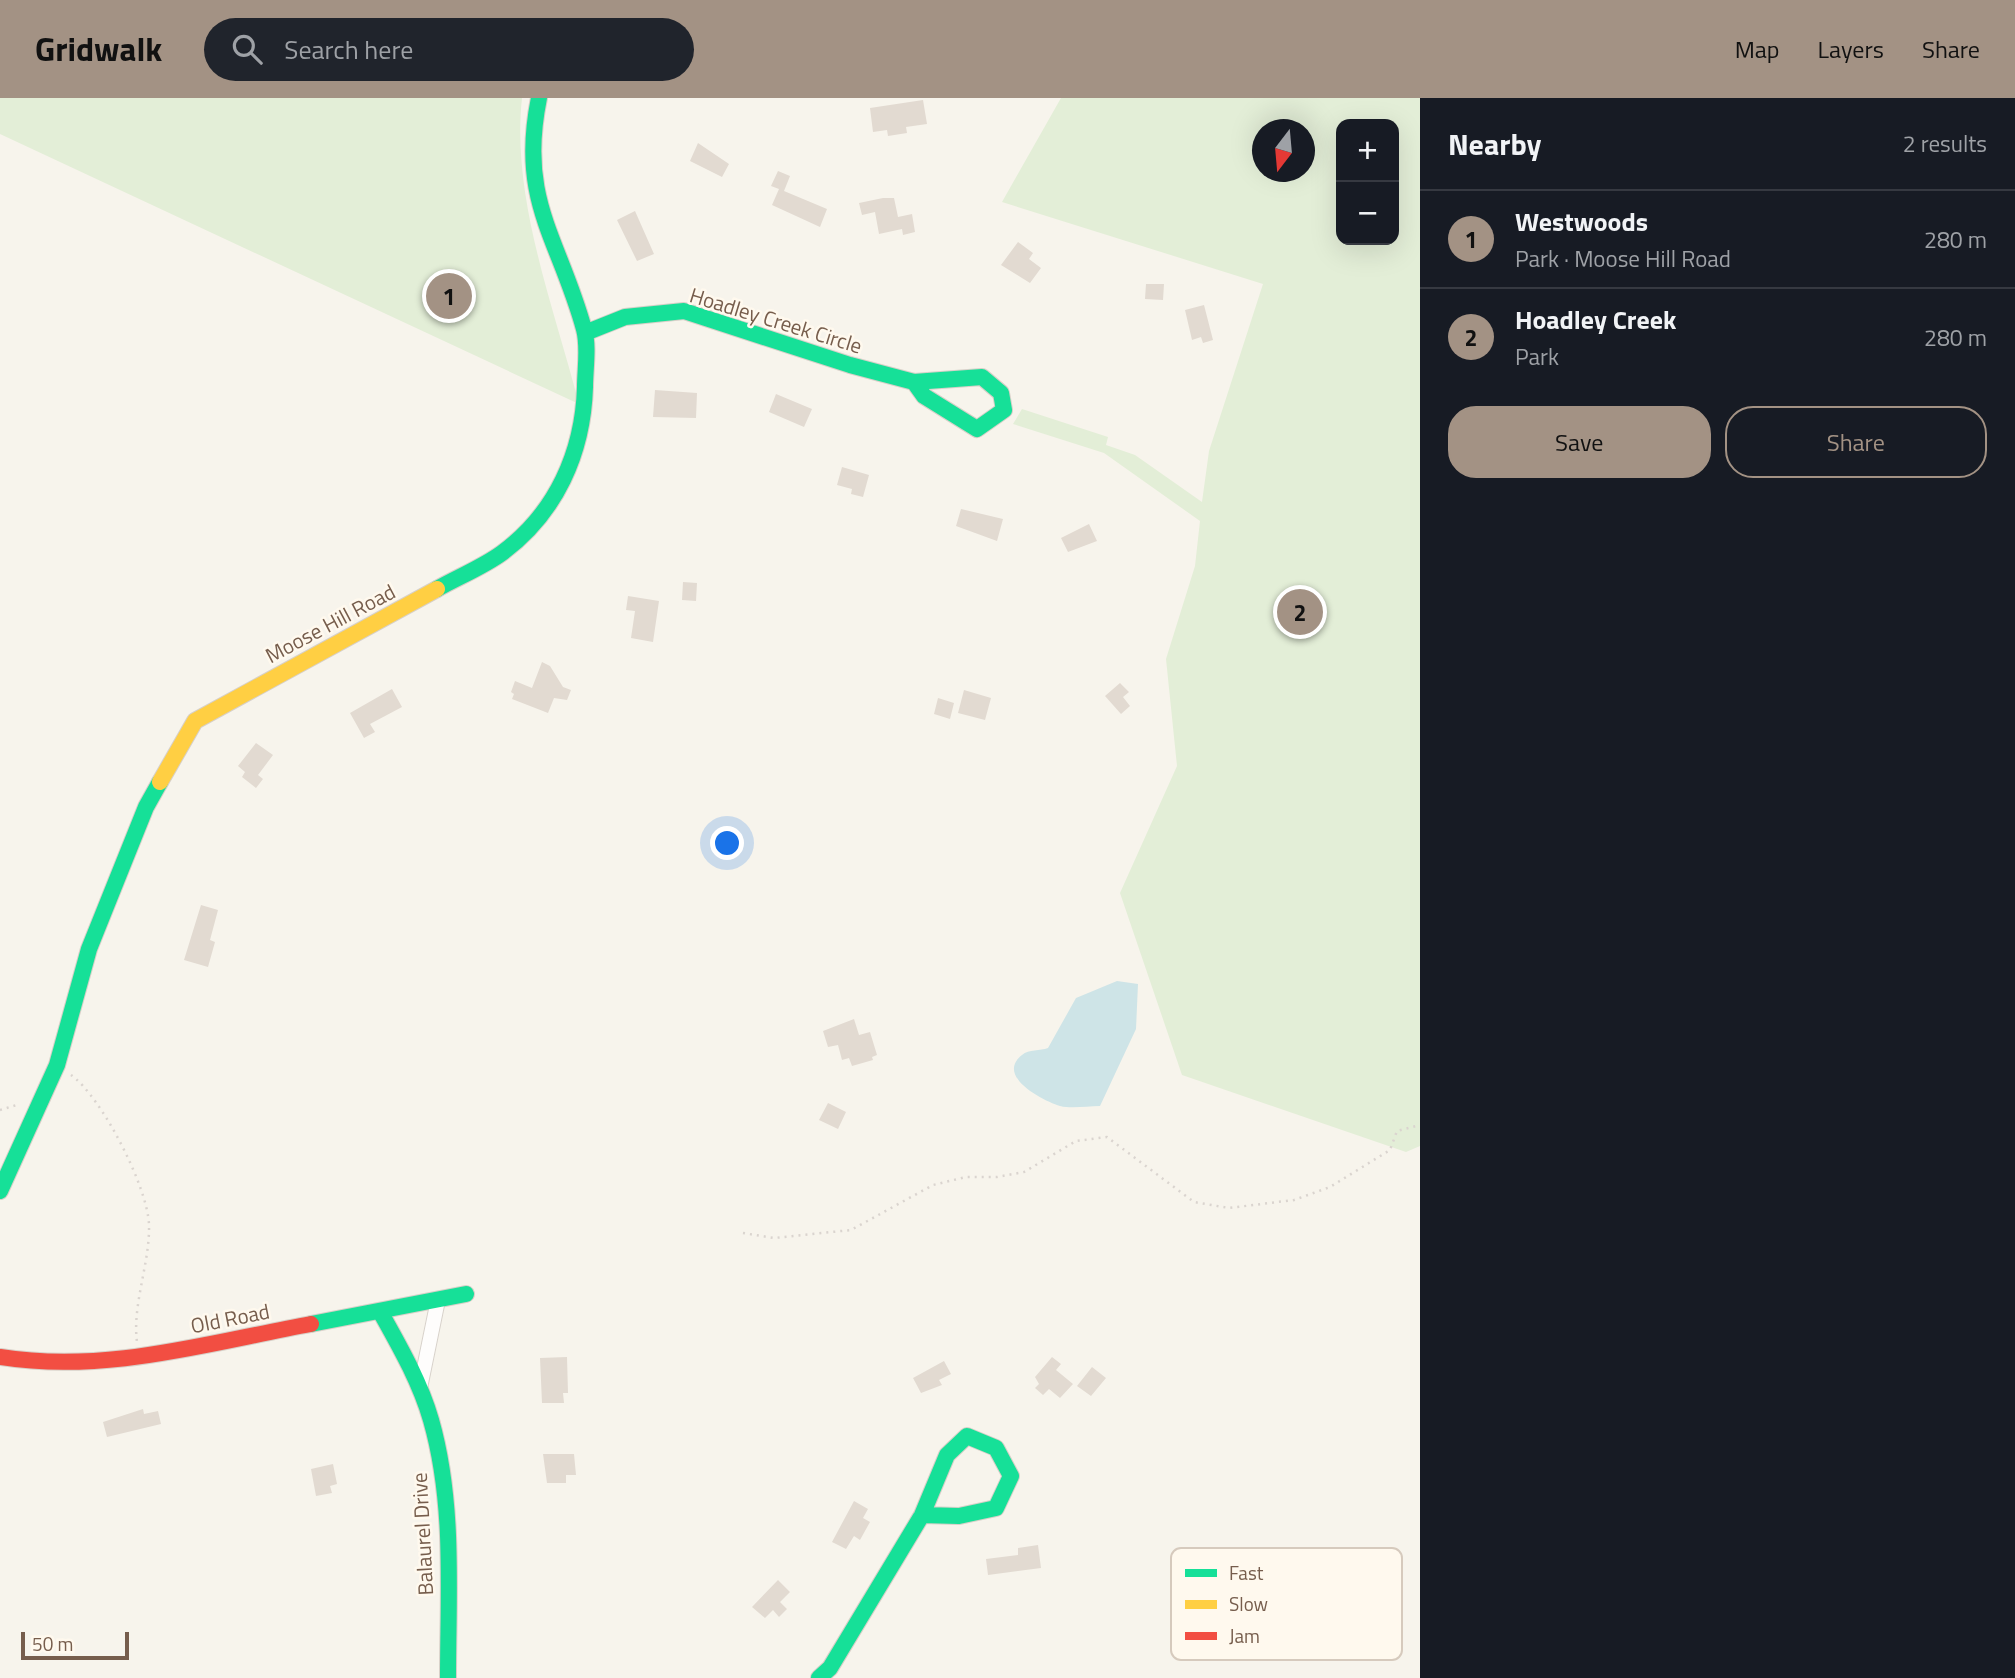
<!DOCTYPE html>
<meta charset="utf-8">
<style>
:root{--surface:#171b24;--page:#20242c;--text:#f1f3f6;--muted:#9ea1a6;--line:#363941;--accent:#a39284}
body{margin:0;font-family:"Titillium Web",sans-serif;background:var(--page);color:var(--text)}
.controls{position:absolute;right:21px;top:21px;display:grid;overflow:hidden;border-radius:14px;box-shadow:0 7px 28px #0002}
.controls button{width:63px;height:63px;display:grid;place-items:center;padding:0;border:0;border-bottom:2px solid var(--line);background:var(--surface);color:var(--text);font:35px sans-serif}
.compass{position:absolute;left:1252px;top:21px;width:63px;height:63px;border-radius:50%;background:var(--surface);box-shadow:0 7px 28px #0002;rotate:196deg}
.scale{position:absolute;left:21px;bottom:18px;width:108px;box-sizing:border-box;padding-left:7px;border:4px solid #765d4c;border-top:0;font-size:19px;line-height:24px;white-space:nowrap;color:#765d4c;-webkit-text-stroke:5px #fff9ee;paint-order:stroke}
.you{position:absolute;left:728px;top:746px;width:24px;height:24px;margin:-18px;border:5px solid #fff;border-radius:50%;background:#1a73e8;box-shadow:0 0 0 10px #1a73e833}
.badge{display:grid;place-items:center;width:46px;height:46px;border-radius:50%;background:var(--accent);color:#111;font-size:23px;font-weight:700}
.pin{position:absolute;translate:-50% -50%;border:4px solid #fff;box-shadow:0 2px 7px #0006}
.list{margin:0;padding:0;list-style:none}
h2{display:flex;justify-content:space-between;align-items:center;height:91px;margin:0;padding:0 28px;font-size:30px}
h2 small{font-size:23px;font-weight:400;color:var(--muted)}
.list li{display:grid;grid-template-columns:46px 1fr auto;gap:21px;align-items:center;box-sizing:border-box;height:98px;padding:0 28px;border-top:2px solid var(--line)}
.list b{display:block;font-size:26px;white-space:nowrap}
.list p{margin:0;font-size:23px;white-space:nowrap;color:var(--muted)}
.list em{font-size:23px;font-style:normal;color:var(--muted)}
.actions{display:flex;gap:14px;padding:21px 28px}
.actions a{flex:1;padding:16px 0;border:2px solid var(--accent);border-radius:28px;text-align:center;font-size:24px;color:var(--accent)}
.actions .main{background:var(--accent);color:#111}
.icon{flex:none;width:38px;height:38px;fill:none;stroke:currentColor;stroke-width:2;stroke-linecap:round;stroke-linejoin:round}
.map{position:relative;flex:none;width:1420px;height:1580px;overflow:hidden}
header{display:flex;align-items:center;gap:42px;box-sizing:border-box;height:98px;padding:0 35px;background:var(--accent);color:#111}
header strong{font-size:33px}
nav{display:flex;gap:38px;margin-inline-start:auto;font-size:24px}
.search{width:490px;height:63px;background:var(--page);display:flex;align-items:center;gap:18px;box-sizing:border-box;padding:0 24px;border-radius:38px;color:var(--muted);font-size:26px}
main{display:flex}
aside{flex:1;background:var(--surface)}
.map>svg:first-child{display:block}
</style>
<header>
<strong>Gridwalk</strong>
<div class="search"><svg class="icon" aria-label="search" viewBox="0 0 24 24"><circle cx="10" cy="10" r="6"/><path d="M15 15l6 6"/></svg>Search here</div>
<nav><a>Map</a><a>Layers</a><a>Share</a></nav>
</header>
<main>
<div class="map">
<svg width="1420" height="1580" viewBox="0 0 1420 1580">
<rect width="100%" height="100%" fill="#f7f4ec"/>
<path fill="#e3eed7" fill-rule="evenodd" d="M0 0H522C511 100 554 209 579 306L0 36Z
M1061 0H1420V1048L1406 1054 1182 977 1120 795 1177 668 1166 561 1195 468 1200 423 1104 355 1013 326 1022 311 1108 339 1106 347 1135 357 1202 404 1209 353 1263 186 1002 104ZM1394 26V142H1341V26ZM1262 32H1304V74H1262Z"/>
<path fill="#cee4e7" d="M1117 883 1138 886 1136 931 1100 1008C1087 1008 1072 1011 1060 1008 1043 1003 995 978 1022 957 1029 951 1040 953 1048 950L1076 900Z"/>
<path fill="#e2dad1" d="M923 2 927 26 906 29 907 35 888 38 887 32 873 34 870 10Z
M698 45 729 66 722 79 690 63Z
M778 73 790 78 784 93 827 111 820 129 772 107 779 91 771 88Z
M883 100H894L898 119 912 116 915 134 903 137 902 131 879 136 875 114 862 117 859 105Z
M635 113 654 156 637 163 617 122Z
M1018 144 1033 155 1029 161 1041 170 1030 185 1001 167Z
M1146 186H1164L1163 202 1145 201Z
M1204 207 1213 242 1203 245 1201 239 1192 242 1185 212Z
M655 292 697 295 696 320 653 319Z
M776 296 812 311 804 329 769 314Z
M842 369 869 377 863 399 851 396 852 391 837 387Z
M961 411 1003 421 997 443 956 428Z
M1089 426 1097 443 1068 454 1061 440Z
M683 484 697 485 696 503 682 502Z
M628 498 659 503 653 544 631 540 635 513 626 512Z
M542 564 550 568 563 589 571 592 567 602 554 600 548 615 512 601 514 596 511 594 515 583 532 590Z
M1120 585 1129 594 1123 599 1130 608 1121 616 1105 598Z
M392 591 402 609 370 626 375 634 364 640 350 615Z
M964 592 991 600 985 622 958 615Z
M938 600 954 605 950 621 934 616Z
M256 645 273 657 258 677 263 681 256 690 242 679 245 674 238 668Z
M201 807 218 812 210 842 215 844 208 869 184 862Z
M854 921 859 937 870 934 877 957 872 959 873 962 852 968 849 960 842 962 838 947 828 949 823 933Z
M828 1005 846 1014 838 1031 819 1022Z
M567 1259 568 1295H563L564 1305H542L540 1260Z
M1052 1259 1061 1266 1056 1272 1073 1286 1060 1300 1049 1291 1043 1297 1035 1290 1039 1286 1035 1279Z
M944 1263 951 1276 939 1282 942 1287 921 1295 913 1280Z
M1092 1269 1106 1280 1091 1298 1077 1288Z
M143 1311 144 1316 158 1313 161 1326 107 1339 103 1324Z
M543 1356H574L576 1377H566V1385H547Z
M333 1366 337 1386 330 1388 332 1395 316 1398 311 1371Z
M854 1403 868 1411 863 1420 870 1424 860 1442 854 1438 846 1451 832 1444Z
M1038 1447 1041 1470 988 1477 986 1461 1018 1457V1450Z
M778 1482 790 1494 780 1504 787 1511 779 1519 773 1512 765 1520 752 1509Z"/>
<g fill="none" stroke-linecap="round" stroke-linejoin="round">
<g stroke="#d7d1ca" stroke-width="16">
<path id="street" d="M420 1290 438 1202"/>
</g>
<g stroke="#d7d0c8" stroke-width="18">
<path id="fast" d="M585 235 625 219 684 213 850 267 914 284 982 279 1001 295 1004 312 977 331 924 298 914 284
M437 491C458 479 483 469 502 455 556 415 583 355 585 289 585 271 589 249 584 231 559 140 518 103 539 0
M0 1093 57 967 89 851 146 709 160 684
M381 1215C400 1249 420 1284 431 1322 455 1406 448 1495 448 1580
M311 1226 466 1196
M819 1580 830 1570 922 1417 947 1357 967 1338 996 1350 1011 1378 996 1410 959 1418 922 1417"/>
</g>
<g stroke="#d7d0c8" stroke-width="18">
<path id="slow" d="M160 684 195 623 437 491"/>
</g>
<g stroke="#d7d0c8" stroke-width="18">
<path id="jam" d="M0 1259C106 1276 207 1245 311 1226"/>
</g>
<path stroke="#dad4cf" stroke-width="2.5" stroke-dasharray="2 5" stroke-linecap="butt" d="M71 977C101 998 148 1089 149 1127 150 1165 132 1207 137 1244
M0 1012 20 1006
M743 1135 774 1140 851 1132 933 1087 966 1079H997L1024 1074 1076 1043 1107 1039 1194 1104 1229 1110 1294 1102 1330 1089 1390 1052 1397 1033 1420 1027"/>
<use href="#street" stroke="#fefdfc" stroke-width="14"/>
<use href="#fast" stroke="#16e098" stroke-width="16"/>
<use href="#slow" stroke="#ffcf43" stroke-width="16"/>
<use href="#jam" stroke="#f24e42" stroke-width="16"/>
</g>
<g text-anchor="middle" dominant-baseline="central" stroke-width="5" stroke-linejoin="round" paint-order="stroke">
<g font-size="21" fill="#765d4c" stroke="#fff9ee">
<text transform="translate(776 222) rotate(17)">Hoadley Creek Circle</text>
<text transform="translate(330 525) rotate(-28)">Moose Hill Road</text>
<text transform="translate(230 1220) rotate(-11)">Old Road</text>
<text transform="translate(422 1436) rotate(-93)">Balaurel Drive</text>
</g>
</g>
<rect x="1171" y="1450" width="231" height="112" rx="10" fill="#fff9ee" stroke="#d6cabd" stroke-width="2"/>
<rect x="1185" y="1471" width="32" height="8" fill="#16e098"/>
<rect x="1185" y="1502" width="32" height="9" fill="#ffcf43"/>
<rect x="1185" y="1534" width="32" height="8" fill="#f24e42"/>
<g font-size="19" fill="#765d4c">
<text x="1229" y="1482">Fast</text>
<text x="1229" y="1513">Slow</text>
<text x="1229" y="1545">Jam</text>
</g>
</svg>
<div class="controls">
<button>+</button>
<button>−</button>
</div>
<svg class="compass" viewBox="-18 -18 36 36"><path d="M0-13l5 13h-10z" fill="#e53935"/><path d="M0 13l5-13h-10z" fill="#9ea1a6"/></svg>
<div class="scale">50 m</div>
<div class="you"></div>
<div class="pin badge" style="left:449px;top:198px">1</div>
<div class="pin badge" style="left:1300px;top:514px">2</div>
</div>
<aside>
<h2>Nearby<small>2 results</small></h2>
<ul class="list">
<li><span class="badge">1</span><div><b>Westwoods</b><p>Park · Moose Hill Road</p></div><em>280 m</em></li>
<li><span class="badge">2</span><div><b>Hoadley Creek</b><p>Park</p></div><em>280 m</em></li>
</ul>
<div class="actions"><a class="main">Save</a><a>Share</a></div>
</aside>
</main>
